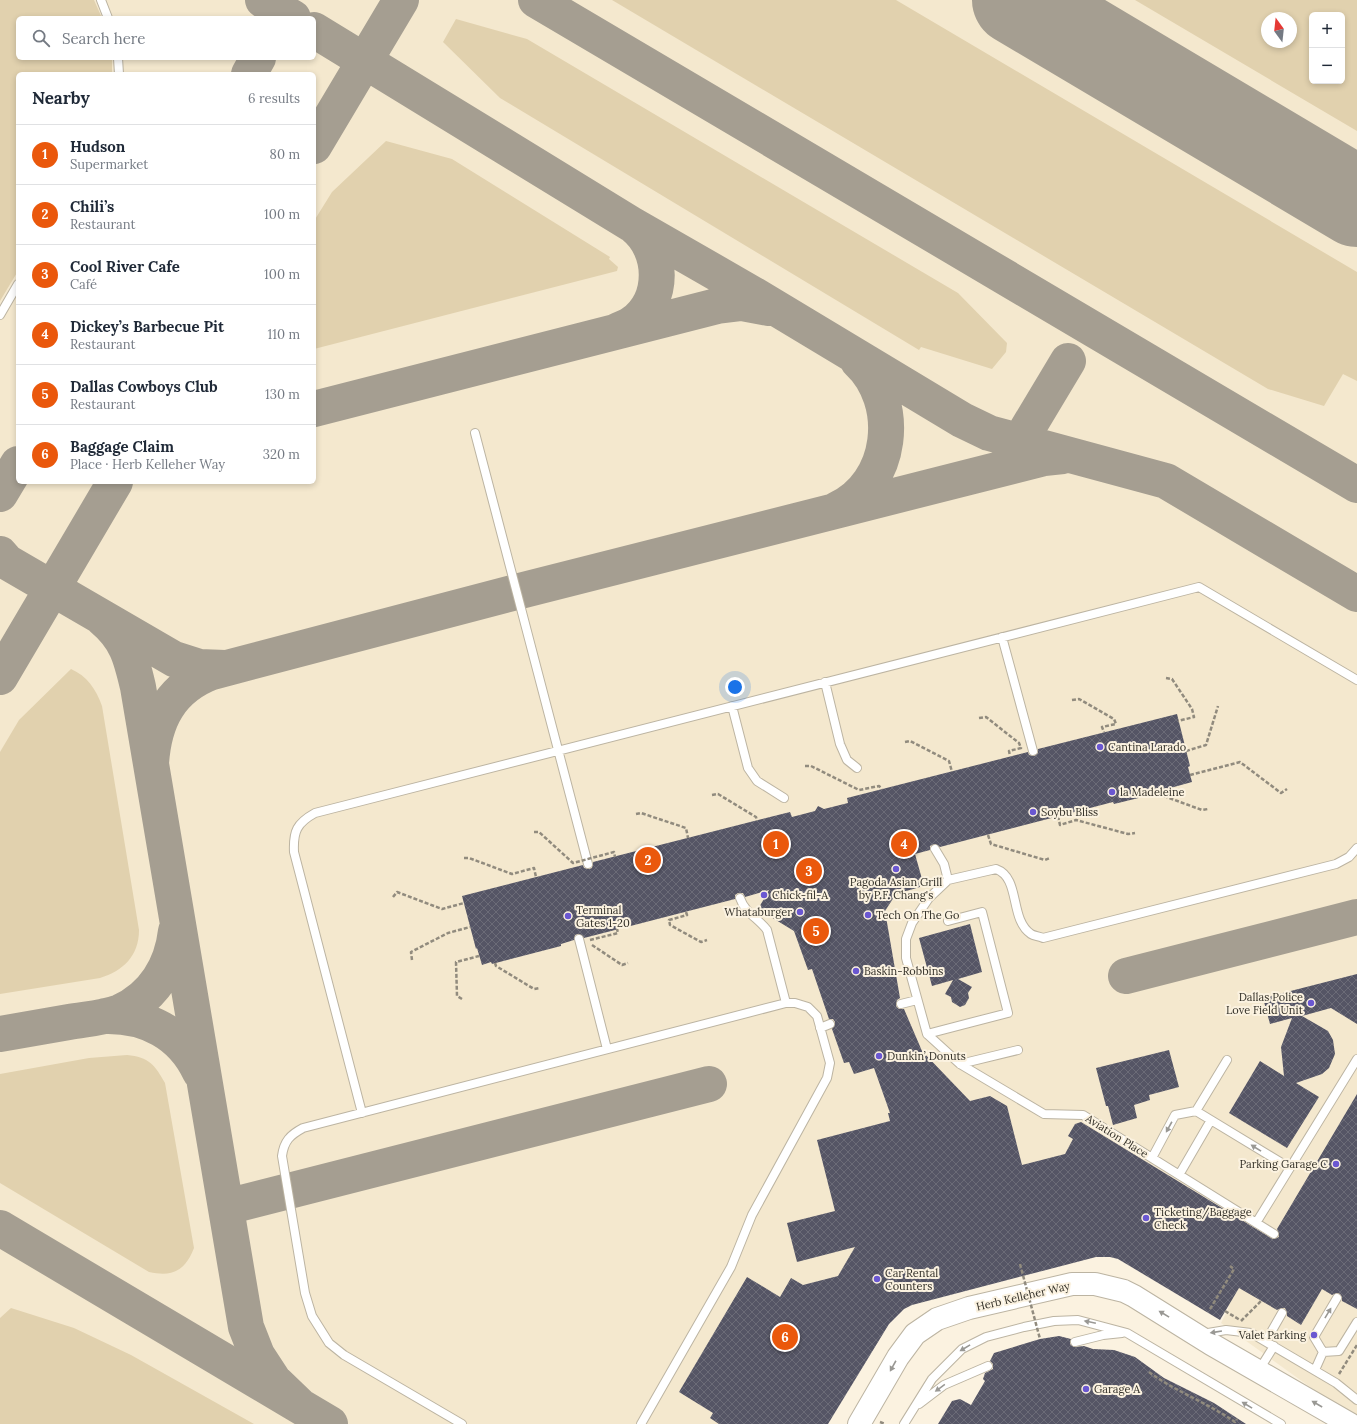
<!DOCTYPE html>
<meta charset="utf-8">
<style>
:root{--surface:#fff;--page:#f6f6f7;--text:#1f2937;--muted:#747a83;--line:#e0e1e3;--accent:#ea580c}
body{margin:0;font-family:Lora,serif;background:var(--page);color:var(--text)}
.controls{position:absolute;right:12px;top:12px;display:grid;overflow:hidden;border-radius:6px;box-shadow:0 2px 6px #0003}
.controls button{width:36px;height:36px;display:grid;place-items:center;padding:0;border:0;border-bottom:1px solid var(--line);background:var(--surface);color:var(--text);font:20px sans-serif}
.compass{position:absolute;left:1261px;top:12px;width:36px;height:36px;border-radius:50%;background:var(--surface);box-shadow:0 2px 6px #0003;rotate:345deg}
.you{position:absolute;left:735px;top:687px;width:14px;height:14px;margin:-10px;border:3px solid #fff;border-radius:50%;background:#1a73e8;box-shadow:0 0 0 6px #1a73e833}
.badge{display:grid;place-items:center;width:26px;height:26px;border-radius:50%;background:var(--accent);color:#fff;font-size:13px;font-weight:700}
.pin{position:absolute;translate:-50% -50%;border:2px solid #fff;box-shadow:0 1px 4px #0006}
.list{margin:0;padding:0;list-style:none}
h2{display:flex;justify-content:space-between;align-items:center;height:52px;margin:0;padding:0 16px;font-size:17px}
h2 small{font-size:13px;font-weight:400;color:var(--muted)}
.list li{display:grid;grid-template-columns:26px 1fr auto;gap:12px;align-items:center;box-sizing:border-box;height:60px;padding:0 16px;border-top:1px solid var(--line)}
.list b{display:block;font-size:15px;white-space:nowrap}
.list p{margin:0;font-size:13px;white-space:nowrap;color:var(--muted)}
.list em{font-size:13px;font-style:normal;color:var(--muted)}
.icon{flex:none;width:22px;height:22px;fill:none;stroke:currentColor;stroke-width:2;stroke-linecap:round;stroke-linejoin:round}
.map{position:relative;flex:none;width:1357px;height:1424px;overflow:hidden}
.search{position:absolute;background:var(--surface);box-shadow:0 2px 6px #0003;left:16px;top:16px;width:300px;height:44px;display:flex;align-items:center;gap:10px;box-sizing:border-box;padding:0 14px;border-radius:6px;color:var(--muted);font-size:15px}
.panel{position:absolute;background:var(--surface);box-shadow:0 2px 6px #0003;left:16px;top:72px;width:300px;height:412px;border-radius:6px}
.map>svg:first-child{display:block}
</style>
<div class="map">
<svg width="1357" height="1424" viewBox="0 0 1357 1424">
<defs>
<pattern id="building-cross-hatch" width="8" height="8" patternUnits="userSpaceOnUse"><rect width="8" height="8" fill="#555565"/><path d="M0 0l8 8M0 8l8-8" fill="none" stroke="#6b6b77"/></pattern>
</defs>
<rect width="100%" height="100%" fill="#fbf2e0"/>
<path fill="#f4e8ce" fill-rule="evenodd" d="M0 0H1357V1417L1338 1407 1221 1323 1229 1307 1126 1255 948 1260 729 1424H0ZM1312 15H1342V81H1312ZM18 18H314V58H18ZM1267 18H1291V42H1267ZM18 74H314V482H18Z"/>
<path fill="#e1d1ae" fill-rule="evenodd" d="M0 0H94L102 18H18V58H112V74H18V271L0 301Z
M612 0H896L1357 272V381L1343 374 1324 406 1268 389Z
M1135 0H1357V131ZM1312 15H1342V81H1312ZM1267 18H1291V42H1267Z
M456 19 527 39 958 293 1007 343 1006 352 992 369 921 347 919 350 500 98 443 42Z
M386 141 452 159 610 257 609 259 618 267 617 271 314 349V221L332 192Z
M71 669C87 676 96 689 102 706L139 930C139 956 123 971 100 978L0 994V752L19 720Z
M127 1055C149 1057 155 1065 165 1083L194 1248C185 1271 173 1277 149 1272L0 1183V1074L89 1058Z
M11 1308 74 1328 131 1355 254 1424H0V1318Z"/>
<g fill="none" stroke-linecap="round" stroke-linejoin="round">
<path stroke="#a59e91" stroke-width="36" d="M263 0 293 18
M536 0 1357 485
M314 30 631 224 751 293 962 420 989 433 1166 481 1357 594
M249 74 258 58
M314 146 401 0
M1339 194 1357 204
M619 330C624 328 629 326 633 323 665 300 664 250 634 226
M314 409 717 306 742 303 769 308
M1008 461 1068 361
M0 494 18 464
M836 510C894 484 902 402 858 361
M0 554 7 562 174 659 199 667 225 668
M102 618C127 639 131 657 138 687L246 1327 257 1355 274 1381 300 1406
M0 677 115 482
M151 763C154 720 170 688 212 672L516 592 1044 458 1063 456
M1126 976 1357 917
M105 1016C146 1015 182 1033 200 1072
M0 1034C23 1030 46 1026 69 1022 86 1019 104 1018 120 1012 154 997 172 966 176 931
M226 1207 709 1084
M0 1228 330 1424"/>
<path stroke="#a59e91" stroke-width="90" d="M1017 0 1357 202"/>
</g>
<path fill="url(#building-cross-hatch)" d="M1177 714 1190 766 1188 767 1192 782 1163 790V792L1114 804 1113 802 940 847 935 844 930 846V850L915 854 922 879 918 880 920 887 896 894 885 911 900 998 897 1000 896 1006 899 1009H904L922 1051 970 1101 990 1096 1007 1106 1022 1165 1065 1154 1073 1139 1068 1136 1075 1124 1081 1122 1273 1239 1279 1237 1277 1229 1357 1094V1309L1342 1301V1298L1340 1294 1337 1293 1332 1295 1322 1289 1301 1325 1287 1316V1313L1285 1308H1282L1277 1310 1239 1288 1220 1320 1118 1259 1110 1257H1096L912 1305 904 1309 889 1324 828 1424H719L710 1418 713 1413 679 1392 747 1277 780 1297 791 1278 803 1285 838 1276 855 1247 797 1262 787 1223 835 1211 817 1140 890 1121 888 1113H890L874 1068 854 1074 849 1062 844 1063 832 1029 835 1022 833 1019H829L812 969 808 970 794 931 758 909 769 890 745 897 743 893H738L735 895V899L584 938 578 934 575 935 574 940 561 944V946L492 964 491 962 482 965 477 948 476 949 462 896 583 865 584 868 589 869 592 868 593 862 790 812 792 817 815 811 818 806 824 809 848 803 847 798 1028 752 1029 755 1034 756 1038 753V749Z
M970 924 982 972 958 979 972 987 968 993 969 998 965 1005 960 1007 952 1002 951 997 945 994 953 980 932 986 919 938Z
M1357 974V1024L1331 1008 1302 1016 1328 1031 1333 1040 1335 1054 1329 1068 1322 1074 1296 1083 1319 1097 1287 1148 1229 1113 1260 1061 1284 1076 1281 1047 1292 1018 1270 1024 1263 998Z
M1169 1050 1179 1087 1149 1095 1150 1100 1134 1105 1137 1118 1113 1125 1108 1106H1106L1096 1068Z
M1059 1336 1071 1339 1070 1344 1074 1347 1084 1346 1093 1349 1114 1350 1135 1357 1164 1378 1214 1403 1246 1424H938L952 1401 960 1399 971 1405 985 1381 983 1379 985 1373 993 1369V1364L990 1361 994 1353 1040 1339Z"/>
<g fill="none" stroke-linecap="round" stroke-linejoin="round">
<g stroke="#bcb4a2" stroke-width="10">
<path id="service" d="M101 0 108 18
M118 58 119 74
M0 315 18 284
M475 433 588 864
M1002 637 1033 751
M825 682 840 744 847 760 857 768
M732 706 748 768 757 781 784 798
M935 849 944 864 948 880
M740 898C745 913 758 918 767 930L786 1003
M579 939 607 1049
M901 1004 917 1000
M820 1028 830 1024
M927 1034 1008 1013 982 912 948 921
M960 1064 1018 1050
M1196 1111 1227 1060
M362 1113 294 852C293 831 297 823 315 813L1199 587 1357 680
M1152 1158 1175 1115 1196 1111 1290 1168
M1179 1175 1211 1120
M1256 1223 1357 1059
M1274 1234 1083 1115 1044 1114 960 1064 927 1034 906 958V939L912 923 929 898 948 880 996 869C1021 878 1009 919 1031 934 1034 936 1039 936 1043 938L1336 864 1349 857 1357 848
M1202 1334 1226 1330 1251 1333 1336 1383 1357 1400
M1266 1341 1282 1313
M1075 1342 1103 1335 1122 1333
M1323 1352 1314 1337 1337 1298
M1323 1352 1339 1351 1357 1322
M1259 1370 1274 1346
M1315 1370 1323 1352
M919 1404 944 1385 988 1366
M462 1424 344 1355 329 1343 312 1316 305 1293 282 1156C284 1141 290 1135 303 1128L786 1003H795L808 1007 817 1016 830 1063 827 1078 752 1215 731 1267 641 1424
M904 1424 932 1379 962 1349 986 1337 1024 1327 1054 1321 1078 1320 1127 1333 1281 1424"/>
</g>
<g stroke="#bcb4a2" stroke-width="24">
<path id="secondary" d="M859 1424 898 1357 915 1334 937 1319 969 1308 1072 1284H1095L1124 1291 1134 1296 1211 1344 1350 1424"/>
</g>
<path stroke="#918b7e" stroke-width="2.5" stroke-dasharray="4 2" stroke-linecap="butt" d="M1166 678 1172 679 1192 709 1194 717 1178 721
M1072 700 1079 699 1114 719 1116 724 1102 727 1104 732
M979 718 986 717 1019 743 1021 748 1009 751 1010 756
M905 742 910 741 949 761 952 772
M1186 751 1206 745 1218 706
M805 766H811L859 790 879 786 882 789
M1190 775 1240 762 1281 793 1287 789
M1161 792V795L1202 810 1208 809
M712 795 718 794 756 817 757 821
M636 814 641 813 686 828 688 838
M1058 816 1060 825 1076 820 1128 834 1135 833
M988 835 991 844 1045 860 1050 858
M464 858H469L512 874 534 868 536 877
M393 897 397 892 442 909 464 903
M686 912 687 915 669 920 670 925 701 942 707 940
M590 940 618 933 617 929
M592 945 622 965 628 963
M412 960 411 952 448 933 470 927
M495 963 496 966 534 989 540 988
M462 999 457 996 456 962 479 956
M1210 1309 1234 1269 1230 1266
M1225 1311 1240 1320
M1241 1321 1261 1301
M1149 1372C1176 1392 1208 1403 1235 1422L1237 1419
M1339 1374 1357 1345
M880 1422 885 1424"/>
<use href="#service" stroke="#fff" stroke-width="8"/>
<use href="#secondary" stroke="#fff" stroke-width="22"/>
<path stroke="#918b7e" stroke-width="2.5" stroke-dasharray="4 2" stroke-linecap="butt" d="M534 832H539L573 863 614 852 615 857
M1020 1264 1040 1339"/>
</g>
<defs><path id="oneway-solid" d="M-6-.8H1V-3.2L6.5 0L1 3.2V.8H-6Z"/></defs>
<g fill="#999894">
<use href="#oneway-solid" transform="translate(1169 1127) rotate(119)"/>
<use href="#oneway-solid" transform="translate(1256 1148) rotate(-148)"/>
<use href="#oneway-solid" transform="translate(1328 1313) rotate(-59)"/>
<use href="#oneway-solid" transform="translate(1164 1314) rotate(-149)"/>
<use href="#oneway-solid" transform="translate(1090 1322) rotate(-168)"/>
<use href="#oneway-solid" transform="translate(1216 1332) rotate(171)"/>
<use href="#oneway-solid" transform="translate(965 1348) rotate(149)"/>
<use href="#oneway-solid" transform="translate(893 1366) rotate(119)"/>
<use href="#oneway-solid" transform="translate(940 1388) rotate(144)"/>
<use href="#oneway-solid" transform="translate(1317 1404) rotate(-150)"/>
<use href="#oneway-solid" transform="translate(1247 1405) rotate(-149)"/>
</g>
<g fill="#6a57d1" stroke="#fbf2e0" stroke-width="1.5">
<circle cx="1100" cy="747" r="4"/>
<circle cx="1112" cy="792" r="4"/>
<circle cx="1033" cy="812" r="4"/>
<circle cx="896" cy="869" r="4"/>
<circle cx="764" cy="895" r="4"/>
<circle cx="800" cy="912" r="4"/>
<circle cx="868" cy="915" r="4"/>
<circle cx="568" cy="916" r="4"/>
<circle cx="856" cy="971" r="4"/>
<circle cx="1311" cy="1003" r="4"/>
<circle cx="879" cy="1056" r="4"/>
<circle cx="1336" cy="1164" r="4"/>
<circle cx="1146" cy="1218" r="4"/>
<circle cx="877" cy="1279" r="4"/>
<circle cx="1314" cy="1335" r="4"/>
<circle cx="1086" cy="1389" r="4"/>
</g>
<g text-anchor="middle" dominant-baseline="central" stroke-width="4" stroke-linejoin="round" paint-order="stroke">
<g font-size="11" fill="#333028" stroke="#fbf2e0" text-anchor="start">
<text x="1108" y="747">Cantina Larado</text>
<text x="1120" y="792">la Madeleine</text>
<text x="1041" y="812">Soybu Bliss</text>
<text x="896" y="882" text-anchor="middle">Pagoda Asian Grill<tspan x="896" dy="13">by P.F. Chang's</tspan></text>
<text x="772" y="895">Chick-fil-A</text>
<text x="576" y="910">Terminal<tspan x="576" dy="13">Gates 1-20</tspan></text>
<text x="792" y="912" text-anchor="end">Whataburger</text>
<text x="876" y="915">Tech On The Go</text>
<text x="864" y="971">Baskin-Robbins</text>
<text x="1303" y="997" text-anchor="end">Dallas Police<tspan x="1303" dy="13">Love Field Unit</tspan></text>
<text x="887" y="1056">Dunkin’ Donuts</text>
<text x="1328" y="1164" text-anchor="end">Parking Garage C</text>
<text x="1154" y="1212">Ticketing/Baggage<tspan x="1154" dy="13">Check</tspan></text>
<text x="885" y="1273">Car Rental<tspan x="885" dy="13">Counters</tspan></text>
<text x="1306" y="1335" text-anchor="end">Valet Parking</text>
<text x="1094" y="1389">Garage A</text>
</g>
<g font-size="11" fill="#333028" stroke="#fbf2e0">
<text transform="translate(1117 1136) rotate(32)">Aviation Place</text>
<text transform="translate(1023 1296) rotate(-13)">Herb Kelleher Way</text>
</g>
</g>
</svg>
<div class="controls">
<button>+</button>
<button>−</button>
</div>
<svg class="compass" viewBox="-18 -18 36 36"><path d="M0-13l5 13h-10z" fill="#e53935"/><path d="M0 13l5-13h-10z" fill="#747a83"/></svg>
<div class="you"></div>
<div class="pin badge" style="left:776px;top:844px">1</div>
<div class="pin badge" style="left:648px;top:860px">2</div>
<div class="pin badge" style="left:809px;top:871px">3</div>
<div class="pin badge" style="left:904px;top:844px">4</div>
<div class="pin badge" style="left:816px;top:931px">5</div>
<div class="pin badge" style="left:785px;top:1337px">6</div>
<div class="search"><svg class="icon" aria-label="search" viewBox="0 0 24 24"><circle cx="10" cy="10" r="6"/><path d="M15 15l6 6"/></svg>Search here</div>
<section class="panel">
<h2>Nearby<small>6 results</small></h2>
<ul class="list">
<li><span class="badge">1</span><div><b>Hudson</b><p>Supermarket</p></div><em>80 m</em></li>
<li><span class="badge">2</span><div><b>Chili’s</b><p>Restaurant</p></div><em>100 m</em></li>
<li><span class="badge">3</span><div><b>Cool River Cafe</b><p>Café</p></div><em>100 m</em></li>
<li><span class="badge">4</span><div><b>Dickey’s Barbecue Pit</b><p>Restaurant</p></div><em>110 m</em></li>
<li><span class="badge">5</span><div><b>Dallas Cowboys Club</b><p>Restaurant</p></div><em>130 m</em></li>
<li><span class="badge">6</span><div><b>Baggage Claim</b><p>Place · Herb Kelleher Way</p></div><em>320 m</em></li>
</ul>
</section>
</div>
